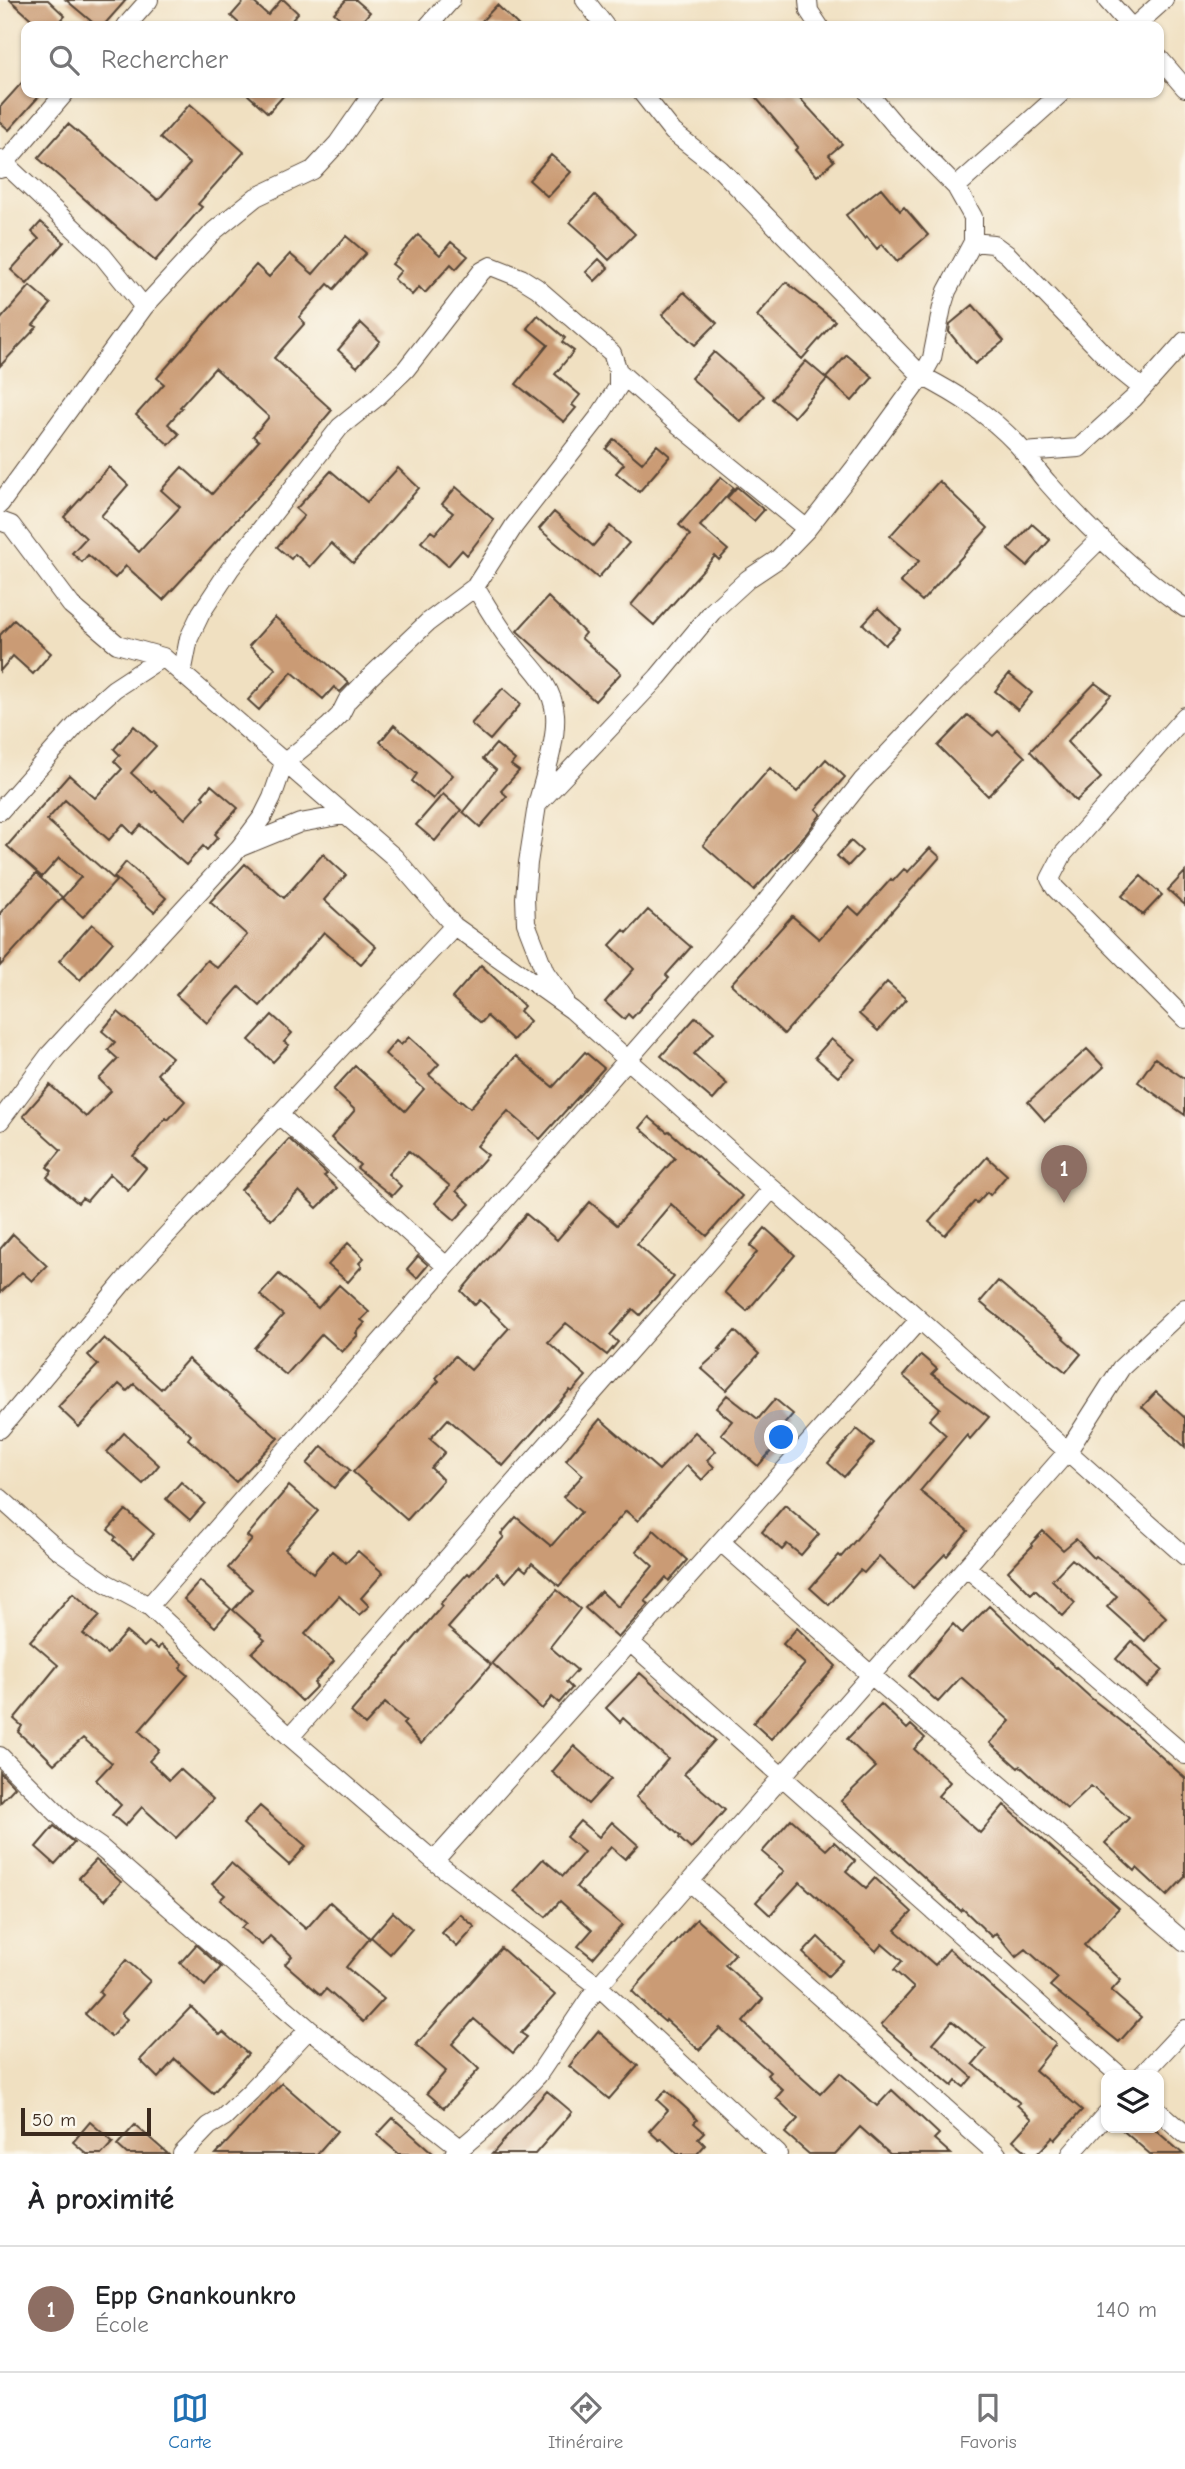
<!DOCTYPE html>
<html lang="fr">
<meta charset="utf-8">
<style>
:root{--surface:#fff;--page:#f6f6f6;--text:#202124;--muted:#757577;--line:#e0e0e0;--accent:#1f6fb2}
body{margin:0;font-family:"Comic Neue",sans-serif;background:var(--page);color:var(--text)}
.controls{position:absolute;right:21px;bottom:21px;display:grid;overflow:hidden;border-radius:14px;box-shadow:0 2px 5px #0004}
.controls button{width:63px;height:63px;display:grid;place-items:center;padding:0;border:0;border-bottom:2px solid var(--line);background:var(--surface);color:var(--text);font:35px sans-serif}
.scale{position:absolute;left:21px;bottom:18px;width:130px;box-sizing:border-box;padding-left:7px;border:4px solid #3b2a1e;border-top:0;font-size:19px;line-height:24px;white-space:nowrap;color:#3b2a1e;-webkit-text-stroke:5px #fbf7ec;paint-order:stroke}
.you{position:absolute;left:782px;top:1438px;width:24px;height:24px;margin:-18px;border:5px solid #fff;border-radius:50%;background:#1a73e8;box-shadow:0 0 0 10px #1a73e833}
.badge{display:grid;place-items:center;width:46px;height:46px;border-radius:50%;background:var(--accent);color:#fff;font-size:23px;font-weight:700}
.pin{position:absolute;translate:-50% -58px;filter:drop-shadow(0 2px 4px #0008)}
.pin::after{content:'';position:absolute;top:37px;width:24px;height:21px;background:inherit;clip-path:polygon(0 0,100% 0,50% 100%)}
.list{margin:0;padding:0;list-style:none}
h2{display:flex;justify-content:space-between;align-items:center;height:91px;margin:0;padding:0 28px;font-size:30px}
h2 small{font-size:23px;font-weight:400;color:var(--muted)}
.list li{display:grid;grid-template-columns:46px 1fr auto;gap:21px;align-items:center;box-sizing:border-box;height:126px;padding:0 28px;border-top:2px solid var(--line)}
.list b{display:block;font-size:26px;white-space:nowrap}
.list p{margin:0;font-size:23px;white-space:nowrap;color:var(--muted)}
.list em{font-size:23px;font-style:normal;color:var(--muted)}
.icon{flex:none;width:38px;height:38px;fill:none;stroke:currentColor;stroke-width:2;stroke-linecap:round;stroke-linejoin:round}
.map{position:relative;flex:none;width:1185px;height:2154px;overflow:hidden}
.search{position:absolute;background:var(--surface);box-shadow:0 2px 5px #0004;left:21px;right:21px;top:21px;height:77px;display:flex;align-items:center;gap:18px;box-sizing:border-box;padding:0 24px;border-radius:14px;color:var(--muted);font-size:26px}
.sheet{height:217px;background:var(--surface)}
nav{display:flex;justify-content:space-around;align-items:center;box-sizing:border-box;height:98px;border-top:2px solid var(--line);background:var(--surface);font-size:19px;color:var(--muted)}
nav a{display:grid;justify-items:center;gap:4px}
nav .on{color:var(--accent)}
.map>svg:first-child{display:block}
</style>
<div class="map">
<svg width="1185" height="2154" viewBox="0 0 1185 2154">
<rect width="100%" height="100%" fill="#fbf7ec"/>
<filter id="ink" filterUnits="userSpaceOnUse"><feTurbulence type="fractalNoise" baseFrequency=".0143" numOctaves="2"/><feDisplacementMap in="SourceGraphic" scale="14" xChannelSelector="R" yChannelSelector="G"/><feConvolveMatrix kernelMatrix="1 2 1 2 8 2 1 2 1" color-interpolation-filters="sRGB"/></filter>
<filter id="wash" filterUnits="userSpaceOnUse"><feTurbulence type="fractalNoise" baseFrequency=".00686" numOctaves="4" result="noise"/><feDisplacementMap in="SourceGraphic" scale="28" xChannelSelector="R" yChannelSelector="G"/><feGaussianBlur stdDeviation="1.57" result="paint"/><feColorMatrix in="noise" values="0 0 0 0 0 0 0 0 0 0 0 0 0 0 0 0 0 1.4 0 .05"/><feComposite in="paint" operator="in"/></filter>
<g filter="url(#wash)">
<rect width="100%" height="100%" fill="#f0e0c1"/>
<g id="blocks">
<path fill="#ca9b74" d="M10 0H48L65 16 56 26H39Z
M66 0H126L103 26H97Z
M245 0H251L268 15 281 0H284L298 13 287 26H242L231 16Z
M346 0H356L370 12 358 26H349L334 13Z
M497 5 519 26H477Z
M26 78V93H42L9 130 0 122V107Z
M246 93H286L268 113Z
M752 93H795L842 144 829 155 834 161 817 176 795 150 798 147Z
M190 104 244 152 198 204 202 207 155 261 38 158 68 124 158 200 190 164 160 138Z
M551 155 571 172 548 197 529 180Z
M881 188 900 211 904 207 928 235 897 262 882 244 877 249 867 237 865 239 846 215Z
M595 195 635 234 609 260 596 247 597 246 570 222Z
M41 222 64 242 27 284 11 270 39 239 32 232Z
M418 235 440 255 451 242 468 256 456 269 451 264 425 293 419 287 412 295 394 279 401 271 392 264Z
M346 236 366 253 334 289 328 284 299 317 305 323 274 358 332 410 273 480 163 600 126 566 115 578 88 555 82 562 72 553 86 538 64 517 109 467 128 485 101 516 139 552 180 507 161 490 182 467 212 494 259 441 253 436 269 417 215 368 180 407 182 408 168 424 179 434 169 445 136 415 164 384 157 378 256 265 269 277 290 254 313 274Z
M599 259 608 268 595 281 586 272Z
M786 282 835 321 802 359 757 316Z
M30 286 51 304 33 325 37 327 0 366V320Z
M684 292 717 323 695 345 662 315Z
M973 305 1004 341 975 364 949 332 950 324Z
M538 315 565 338 562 342 574 351 555 374 580 395 572 405 576 408 564 422 516 384 548 345 527 328Z
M361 323 380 341 357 367 338 350Z
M714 352 764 396 741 422 691 378Z
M847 355 873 377 852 401 826 378Z
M806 361 827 379 794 417 772 399Z
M614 439 642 463 657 445 670 456 639 492 616 473 624 464 606 449Z
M398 468 419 488 353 563 331 543 310 567 295 554 291 559 277 547 304 516 296 509 331 471 367 502Z
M721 477 734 488 700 526 728 550 719 560 715 556 654 625 631 605 690 535 679 525Z
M939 481 988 528 922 601 900 582 919 561 890 536Z
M456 487 494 520 467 555 462 550 448 566 421 542 431 531 435 534 453 513 442 504Z
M737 487 764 510 754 521 727 498Z
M554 512 593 546 610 526 629 543 598 578 539 529Z
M1032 524 1050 540 1027 566 1008 550Z
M548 597 585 633 581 638 621 673 595 701 517 631Z
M878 608 900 629 885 645 863 624Z
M275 617 349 683 340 692 334 687 323 699 292 672 259 710 248 700 276 669 249 646Z
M14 620 51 653 33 674 13 656 0 671V635Z
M1009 674 1032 693 1018 710 995 691Z
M1095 683 1111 695 1067 742 1101 778 1076 801 1030 751Z
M503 688 521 704 490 740 471 724Z
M968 715 993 736 998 731 1025 757 988 796 938 746Z
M394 725 453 775 433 799 412 781 417 774 380 742Z
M134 726 156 746 131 773 152 792 154 790 185 819 204 798 202 796 211 785 238 808 215 834 218 837 207 850 203 846 186 865 141 825 133 834 123 824 109 840 65 800 47 820 116 881 83 917 62 898 81 877 59 858 42 877 7 846 69 775 95 798 122 769 114 761 120 755 114 749Z
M496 744 515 760 511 765 519 771 501 791 507 796 480 827 463 812 496 770 483 759Z
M826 759 845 777 816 809 821 814 806 834 754 890 703 845 770 768 797 792Z
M443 794 461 810 435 841 416 825Z
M851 841 862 851 848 866 837 856Z
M930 848 940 857 784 1034 731 984 792 916 819 939 849 906 859 915 891 879 893 881 904 869 908 872Z
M323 854 346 875 324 900 376 947 361 964 324 932 260 1006 239 987 207 1023 176 995 207 960 217 968 247 935 210 902 245 864 284 898Z
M126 862 166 898 154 912 114 877Z
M1185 872V905L1168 890Z
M36 874 62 897 0 966V913Z
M1141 876 1162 895 1143 915 1122 896Z
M648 910 691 947 666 975 669 978 658 989 632 1018 628 1014 624 1019 605 1002 634 969 610 945 624 930 627 933Z
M92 924 113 942 80 980 59 961Z
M481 965 524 1006 520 1011 530 1021 513 1040 487 1016 481 1023 452 998Z
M887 982 906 999 878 1031 859 1014Z
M118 1012 172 1057 157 1074 185 1101 168 1120 166 1118 133 1156 146 1168 128 1190 110 1174 87 1201 82 1198 78 1203 47 1177 52 1171 47 1167 61 1150 23 1116 50 1085 86 1117 111 1091 99 1079 118 1059 108 1050 115 1042 102 1031Z
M272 1015 292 1033 284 1042 289 1045 273 1062 249 1040Z
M696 1017 714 1032 694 1054 727 1084 713 1100 661 1056Z
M409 1037 439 1064 429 1075 460 1102 461 1100 470 1108 516 1056 553 1087 585 1052 604 1068 540 1139 508 1111 477 1146 488 1155 456 1191 470 1204 455 1220 435 1203 450 1186 409 1151 388 1174 401 1186 392 1196 357 1168 360 1165 331 1138 355 1110 333 1090 355 1066 405 1111 424 1089 385 1054 396 1041 401 1045Z
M831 1039 855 1059 838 1077 815 1057Z
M1087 1049 1104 1067 1045 1121 1028 1102Z
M1155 1058 1185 1079V1115L1138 1082Z
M649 1117 667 1132 669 1131 742 1196 707 1236 671 1204 637 1244 674 1277 640 1315 633 1309 610 1335 618 1342 607 1355 566 1323 548 1342 586 1376 572 1392 570 1390 503 1466 448 1419 430 1439 445 1452 431 1468 443 1480 407 1520 353 1472 439 1381 436 1378 455 1356 471 1370 509 1328 480 1300 475 1305 461 1291 526 1214 557 1240 590 1202 617 1225 675 1158 640 1128Z
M289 1139 327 1174 324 1176 337 1188 317 1208 299 1191 271 1220 241 1190Z
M987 1157 1007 1175 990 1195 987 1192 977 1203 975 1201 945 1235 929 1222Z
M765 1228 795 1255 747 1311 725 1292 757 1252 750 1246Z
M13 1234 47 1266 32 1281 22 1272 0 1293V1249Z
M348 1243 364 1258 359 1263 362 1266 348 1282 328 1265Z
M418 1256 428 1265 417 1278 407 1269Z
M279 1274 318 1308 339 1285 369 1312 361 1320 365 1323 356 1333 358 1335 342 1352 322 1334 286 1375 254 1348 283 1315 260 1295Z
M998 1281 1064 1337 1063 1338 1081 1354 1066 1372 980 1302Z
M735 1331 759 1354 726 1390 701 1368 721 1350 719 1349Z
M104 1338 161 1389 188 1359 278 1438 236 1482 188 1439 191 1435 134 1384 127 1391 119 1384 79 1427 58 1407 98 1365 88 1355Z
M921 1355 937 1369 932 1374 989 1417 970 1439 967 1435 920 1491 968 1531 947 1556 945 1554 913 1588 879 1556 864 1573 860 1570 829 1605 810 1588 839 1555 841 1557 946 1435 929 1420 940 1408 903 1376Z
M1156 1392 1185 1418V1447L1142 1407Z
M727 1395 758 1419 775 1399 793 1414 775 1435 781 1440 758 1466 721 1434 732 1421 716 1408Z
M600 1419 659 1470 695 1432 716 1451 707 1460 714 1467 702 1480 687 1465 638 1521 626 1511 559 1586 532 1563 526 1571 520 1566 506 1582 497 1573 448 1628 491 1665 421 1744 403 1724 406 1721 385 1703 365 1725 351 1712 442 1606 440 1604 468 1573 470 1575 504 1537 501 1534 516 1517 551 1546 581 1512 563 1497 583 1475 566 1460Z
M857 1429 874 1443 844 1477 828 1463Z
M124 1433 159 1465 143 1484 107 1452Z
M322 1446 350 1470 334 1488 307 1464Z
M181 1482 205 1503 190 1520 166 1499Z
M289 1486 318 1511 285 1549 313 1573 332 1551 346 1563 358 1551 383 1573 361 1598 369 1606 359 1615 339 1596 305 1634 334 1661 314 1683 317 1686 302 1701 252 1653 265 1640 260 1636 261 1635 233 1610 252 1589 228 1568 252 1540 247 1536Z
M785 1505 819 1534 801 1555 787 1544 782 1550 762 1532Z
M126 1510 154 1534 134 1558 114 1540 116 1537 108 1530Z
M654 1530 687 1560 669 1581 666 1577 645 1601 649 1604 618 1638 585 1608 601 1591 618 1607 653 1566 636 1551Z
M1043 1531 1063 1550 1076 1539 1094 1558 1096 1556 1129 1582 1166 1617 1145 1641 1107 1607 1117 1596 1072 1559 1052 1580 1075 1603 1063 1616 1035 1590 1031 1594 1008 1571 1032 1546 1031 1544Z
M200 1581 231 1609 215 1627 184 1599Z
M557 1590 580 1609 550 1647 577 1670 566 1682 572 1688 559 1703 552 1697 542 1709 492 1663Z
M73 1593 100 1616 83 1634 107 1654 126 1632 144 1647 149 1642 158 1649 161 1645 183 1664 180 1668 188 1675 139 1731 159 1750 149 1761 169 1780 180 1769 213 1799 176 1838 142 1807 125 1826 112 1815 121 1805 96 1780 112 1763 83 1738 54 1764 33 1743 32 1745 18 1732 22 1726 14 1719 58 1665 30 1641Z
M989 1606 1036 1651 1056 1668 1057 1667 1091 1698 1134 1732 1185 1778V1877L1167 1896 1137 1868 1135 1871 1105 1843 1129 1818 1091 1786 1067 1809 1020 1766 1018 1768 990 1743 1010 1721 961 1677 938 1702 909 1676 953 1624 962 1633Z
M797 1628 836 1666 771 1739 753 1723 805 1664 783 1644Z
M1132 1641 1163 1670 1147 1687 1116 1659Z
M640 1673 715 1740 684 1774 725 1810 691 1849 679 1838 680 1836 636 1797 668 1759 623 1718 620 1722 606 1708Z
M881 1704 907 1729 911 1725 925 1738 914 1749 950 1782 938 1796 980 1833 1004 1805 1119 1908 1084 1945 1121 1980 1111 1991 1141 2017 1119 2042 1050 1986 1058 1978 1026 1949 1016 1957 996 1933 992 1937 963 1909 961 1911 841 1801 876 1767 847 1739Z
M574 1746 611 1779 588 1804 552 1772Z
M0 1772 15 1787 0 1803Z
M260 1806 306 1846 289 1865 243 1824Z
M791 1819 826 1850 834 1842 855 1861 846 1871 866 1888 875 1878 912 1912 895 1930 935 1965 949 1949 1056 2044 1035 2070 1082 2110 1055 2140 1053 2137 1037 2154H1029L1013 2140 1032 2119 1017 2105 1020 2103 973 2064 986 2049 952 2021 933 2043 972 2077 964 2087 956 2081 952 2086 881 2025 914 1988 894 1970 902 1961 882 1944 876 1951 800 1882 770 1915 756 1902 784 1871 762 1852Z
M580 1821 599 1837 612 1822 638 1845 625 1859 611 1847 576 1887 622 1925 593 1958 578 1946 592 1930 560 1901 546 1917 514 1891 543 1859 563 1876 572 1866 584 1852 566 1837Z
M54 1826 74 1843 55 1864 36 1847Z
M96 1860 121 1882 105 1900 79 1878Z
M231 1863 306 1929 330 1902 370 1938 346 1967 384 1999 363 2022 326 1989 321 1995 285 1964 292 1956 270 1936 262 1945 241 1928 246 1923 220 1900 225 1895 212 1884Z
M393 1912 412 1929 390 1954 371 1937Z
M460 1914 475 1927 457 1947 442 1933Z
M697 1919 735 1954 725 1965 763 1999 743 2022 781 2059 820 2094 840 2073 877 2106 892 2090 939 2134 934 2139 951 2154H890L860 2127 835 2154H809L785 2133 798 2119 776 2098 783 2090 767 2075 770 2072 720 2028 699 2050 666 2020 665 2022 651 2010 632 1991Z
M818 1937 843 1961 828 1976 803 1953Z
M196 1945 221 1967 205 1986 180 1963Z
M501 1948 555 1995 521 2033 527 2037 513 2053 474 2019 452 2044 479 2069 444 2108 427 2093 446 2071 416 2045Z
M126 1960 150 1981 121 2014 127 2019 111 2037 85 2014 102 1995 99 1992Z
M191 2007 220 2035 223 2032 248 2054 213 2093 175 2059 158 2078 140 2060Z
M598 2031 638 2066 609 2099 569 2066Z
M282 2083 337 2131 317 2154H216Z
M666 2090 688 2110 697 2120 694 2123 704 2132 698 2138 705 2145 697 2154H678L661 2138 659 2140 649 2131 668 2110 657 2100Z
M547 2091 572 2112 557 2129 535 2154H492Z
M393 2118 434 2154H399L377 2135Z
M90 2122 113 2142 102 2154H87L73 2142Z
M135 2125 168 2154H127L117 2145Z
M1120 2128H1153L1183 2154H1150Z"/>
</g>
</g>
<g filter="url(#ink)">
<use href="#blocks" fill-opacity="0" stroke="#564536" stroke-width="2"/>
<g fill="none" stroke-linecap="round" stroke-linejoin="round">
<g stroke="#564536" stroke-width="20">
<path id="minor" d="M585 0 605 26
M808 0 809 11 819 26
M1107 0 1130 26
M126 26 149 0
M428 26 451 0
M1135 26 1164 0
M1159 58 1185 88
M642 93 673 132 720 169 922 376C959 395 988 414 1017 444 1028 456 1036 470 1047 482 1088 529 1134 572 1185 608
M0 159 102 255 144 307
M0 169 65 93
M956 187 1061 93
M973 242 993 244 1008 255 1116 367 1142 388
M618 371 679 425 807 529
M1023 452 1079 448 1134 398 1185 341
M0 504 144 307 214 231 256 197 313 170 338 143 373 93
M0 521 11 525 71 605 117 644 163 657 394 857 454 926 572 1010 1185 1556
M475 587C487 606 499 628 514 646 530 666 553 685 555 714 557 741 544 778 537 805
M1185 716 1063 854 1050 879 1055 888 1185 1019
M0 811 86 714 114 689 163 657
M241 847 300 823 344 815
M564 999 545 972 526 923 525 898 528 863 537 805 658 677 712 612 748 579 778 559 807 529 860 461 922 376 932 358 942 307 947 291 973 242V217L956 187 895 125 868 93
M278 1114 446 1266
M0 1121 50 1054 240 847 263 816 272 798 284 763 328 727 340 715 347 701 370 677 427 623 475 587 514 526 598 418 618 387V371L612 353 537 288 521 278 491 266 482 271 406 369 376 398 340 427 230 569 201 613 189 638 182 674
M0 1429 125 1280 454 926
M0 1498 57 1549 106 1583 149 1606 290 1737 434 1861 598 1986 778 2154
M721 1542 871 1675 1185 1942
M966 1567 1185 1755
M149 1606 765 903 862 781 952 686 1101 538
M631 1643 1119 2075
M290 1737 772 1189
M0 1756 71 1827 100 1847 309 2029 459 2147
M434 1861 919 1320
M690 1882 997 2154
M1142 2075 1185 2029
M1159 2111 1185 2134
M182 2154 209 2126 224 2117 251 2091 309 2029
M454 2154 501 2114 538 2075 598 1986 1068 1451 1121 1368 1185 1308
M1071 2154 1106 2114"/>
</g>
<use href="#minor" stroke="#fff" stroke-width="18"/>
</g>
</g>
</svg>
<div class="controls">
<button><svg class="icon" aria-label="layers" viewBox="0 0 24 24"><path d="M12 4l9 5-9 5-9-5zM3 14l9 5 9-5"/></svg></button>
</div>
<div class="scale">50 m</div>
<div class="you"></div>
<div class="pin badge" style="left:1064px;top:1203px;background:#8d6e63">1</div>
<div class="search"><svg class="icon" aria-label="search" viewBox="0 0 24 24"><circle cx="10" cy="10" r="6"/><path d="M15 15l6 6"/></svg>Rechercher</div>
</div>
<section class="sheet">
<h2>À proximité<small></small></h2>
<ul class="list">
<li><span class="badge" style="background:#8d6e63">1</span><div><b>Epp Gnankounkro</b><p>École</p></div><em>140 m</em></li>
</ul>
</section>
<nav>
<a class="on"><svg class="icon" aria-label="map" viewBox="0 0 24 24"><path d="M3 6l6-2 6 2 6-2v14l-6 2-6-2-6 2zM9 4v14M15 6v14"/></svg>Carte</a>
<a><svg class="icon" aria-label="directions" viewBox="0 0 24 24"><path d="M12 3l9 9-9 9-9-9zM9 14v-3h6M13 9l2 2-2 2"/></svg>Itinéraire</a>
<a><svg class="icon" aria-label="saved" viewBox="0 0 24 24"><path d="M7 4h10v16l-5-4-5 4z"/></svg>Favoris</a>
</nav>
